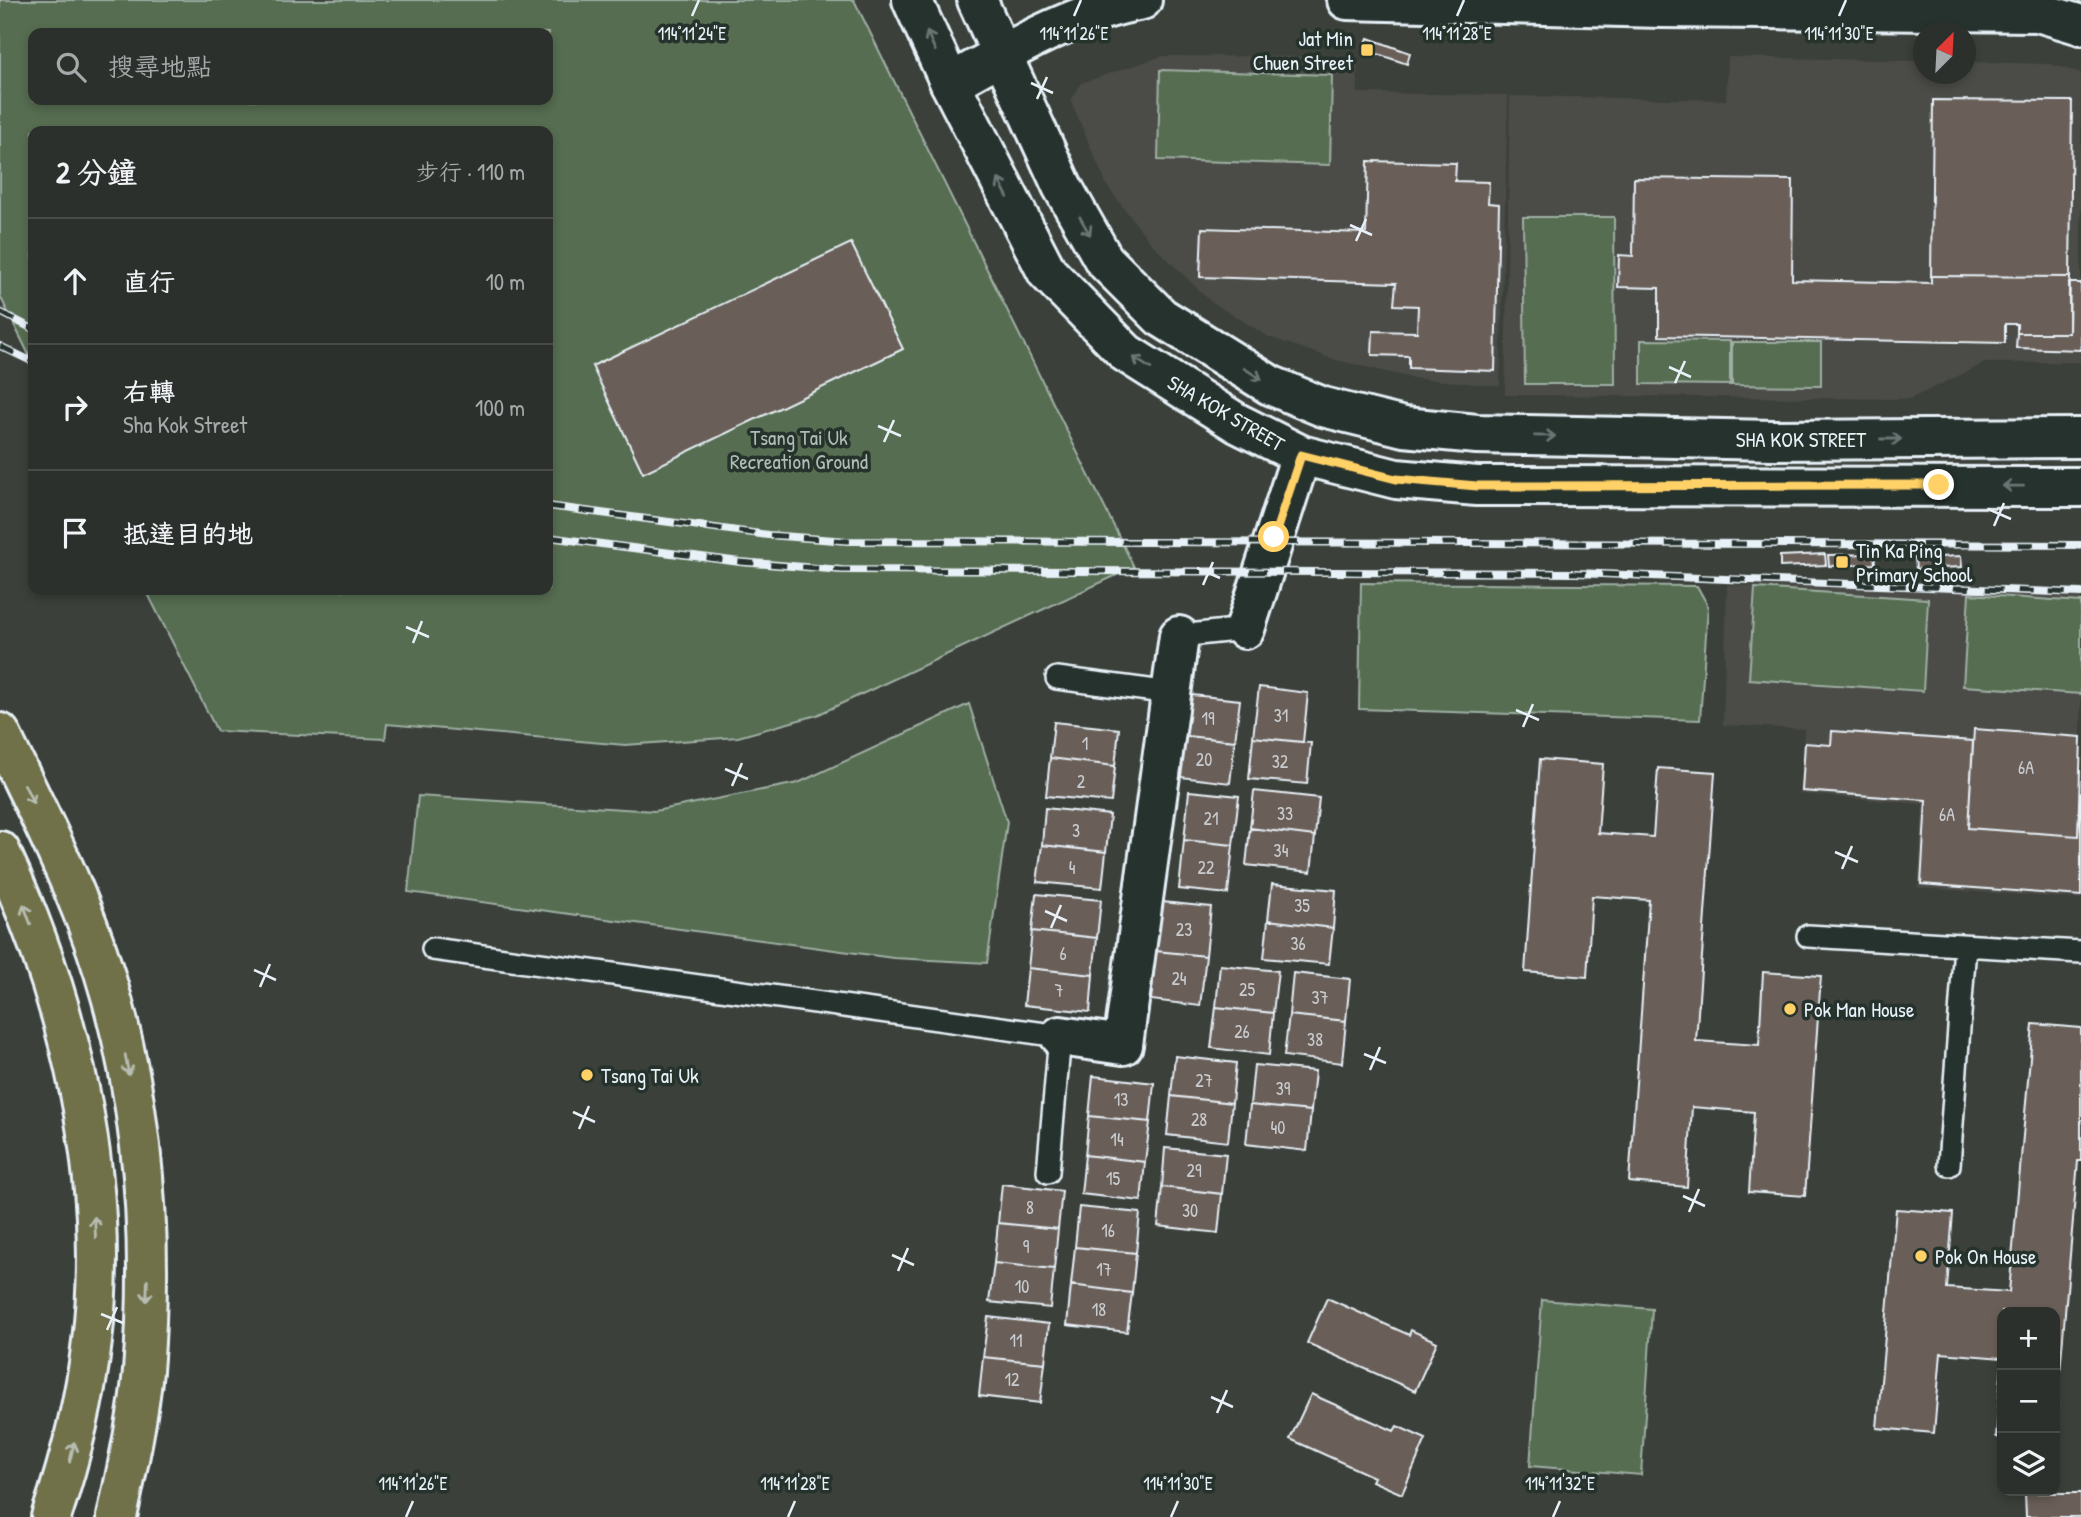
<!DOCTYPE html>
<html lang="zh-TW">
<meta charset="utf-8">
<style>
:root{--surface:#2c302c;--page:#343834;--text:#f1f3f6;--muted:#a6a9a9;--line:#484b48}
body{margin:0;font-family:"Patrick Hand","LXGW WenKai TC",sans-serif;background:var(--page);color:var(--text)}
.controls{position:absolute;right:21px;bottom:21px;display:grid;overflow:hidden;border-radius:14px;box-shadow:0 4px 10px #0003}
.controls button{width:63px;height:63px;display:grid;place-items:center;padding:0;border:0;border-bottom:2px solid var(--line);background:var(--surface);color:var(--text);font:35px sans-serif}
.compass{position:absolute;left:1913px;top:21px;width:63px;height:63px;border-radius:50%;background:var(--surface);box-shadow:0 4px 10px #0003;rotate:24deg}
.stop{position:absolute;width:21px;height:21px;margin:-16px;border:5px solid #ffd166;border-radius:50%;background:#fff}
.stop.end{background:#ffd166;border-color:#fff;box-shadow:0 2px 7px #0008}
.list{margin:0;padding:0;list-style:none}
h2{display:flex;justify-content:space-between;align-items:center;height:91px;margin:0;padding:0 28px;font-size:30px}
h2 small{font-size:23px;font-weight:400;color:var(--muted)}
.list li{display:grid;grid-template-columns:46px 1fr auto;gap:21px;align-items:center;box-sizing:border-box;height:126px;padding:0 28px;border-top:2px solid var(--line)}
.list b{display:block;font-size:26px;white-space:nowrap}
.list p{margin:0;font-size:23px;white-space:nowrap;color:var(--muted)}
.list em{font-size:23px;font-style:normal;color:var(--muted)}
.icon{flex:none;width:38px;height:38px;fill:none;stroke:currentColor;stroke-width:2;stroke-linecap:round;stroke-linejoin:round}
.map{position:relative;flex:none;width:2081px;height:1517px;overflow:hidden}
.search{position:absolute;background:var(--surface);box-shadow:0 4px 10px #0003;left:28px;top:28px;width:525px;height:77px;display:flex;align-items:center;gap:18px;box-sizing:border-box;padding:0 24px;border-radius:14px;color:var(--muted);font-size:26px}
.panel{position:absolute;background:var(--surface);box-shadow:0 4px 10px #0003;left:28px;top:126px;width:525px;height:469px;border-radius:14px}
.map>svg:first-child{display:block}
</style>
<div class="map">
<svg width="2081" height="1517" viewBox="0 0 2081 1517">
<rect width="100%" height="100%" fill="#3b403a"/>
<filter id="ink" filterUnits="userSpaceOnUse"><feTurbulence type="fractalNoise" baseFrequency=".0143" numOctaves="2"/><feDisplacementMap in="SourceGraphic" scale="14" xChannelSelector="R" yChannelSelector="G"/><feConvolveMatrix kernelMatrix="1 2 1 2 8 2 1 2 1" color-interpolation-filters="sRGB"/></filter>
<g filter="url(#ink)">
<path fill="#4c4c47" d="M1163 56 1357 57 1358 93 1508 95 1500 386 1412 378 1336 360 1269 337 1210 301 1150 242 1107 186 1071 101 1081 83Z
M1728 57 1923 61 1924 74H1966V62L2050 64 2081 73V362L1985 363 1910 399 1505 395 1510 96 1726 100Z
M1727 585 2081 595V899L1918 888 1923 804 1800 794 1804 729 1723 725Z"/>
<path fill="#566d51" stroke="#9fafa4" stroke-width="2" fill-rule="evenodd" d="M0 0H854L1134 567 817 715 738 737 625 745 387 724 385 739 217 731 146 590H548V131H33V363L0 296ZM33 33H548V100H33Z
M1160 70 1332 75 1330 165 1158 160Z
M1523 217H1614L1615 384H1525Z
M1641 340 1730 341V385L1641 384Z
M1732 342H1821V386L1732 385Z
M1361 583 1697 586 1708 606 1700 720 1359 709Z
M1755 588 1928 599 1923 691 1749 679Z
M1969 594 2081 602V694L1963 686Z
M969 704 1007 822 987 963 893 958 408 892 418 796 655 811 798 783Z
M1542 1300 1652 1309 1641 1475 1530 1466Z"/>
<path fill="#6b5e58" stroke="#e8f1f8" stroke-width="2" d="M1368 38 1410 53 1407 64 1363 49Z
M1933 100 2072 101 2070 277 1931 276Z
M1368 161 1456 163 1455 181 1489 182 1488 203 1499 204 1495 371 1409 368V356L1372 355 1373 331 1417 332 1418 306 1394 305 1396 283 1200 277 1202 228 1366 233Z
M1634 178 1793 180 1792 280 1931 283V276L2070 277 2069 333H2017V324H2005V343L1659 336V288L1618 287 1619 255 1633 256Z
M851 243 903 349 643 473 592 366Z
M2069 283H2081V350L2016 348 2017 333H2069Z
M1825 554 1826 565 1780 567V556Z
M1874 554 1875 564 1829 566 1828 555Z
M1961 556 1962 567 1916 569 1915 558Z
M1259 687 1308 693 1303 742 1253 737Z
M1182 694 1240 700 1235 741 1177 735Z
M1054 722 1119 729 1115 766 1050 758Z
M1974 729 2081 737 2078 836 1968 828Z
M1832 731 1973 741 1968 828 2078 836 2081 792V896L1921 884 1926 800 1802 791 1805 743 1831 745Z
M1177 735 1235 741 1230 783 1172 776Z
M1253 737 1311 743 1307 784 1249 779Z
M1050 758 1115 766 1111 802 1046 796Z
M1540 759 1603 764 1598 833 1653 837 1658 768 1715 772 1696 1041 1759 1045 1763 972 1821 976 1805 1196 1749 1192 1754 1112 1692 1107 1687 1187 1629 1182 1649 900 1592 896 1587 977 1525 972Z
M1189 791 1239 796 1233 845 1184 840Z
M1254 791 1319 798 1315 836 1250 828Z
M1045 808 1110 815 1106 852 1042 845Z
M1250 828 1315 836 1311 872 1246 865Z
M1184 840 1233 845 1228 894 1179 889Z
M1042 845 1106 852 1102 888 1037 882Z
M1272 884 1336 890 1333 928 1268 920Z
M1036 894 1101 900 1097 938 1032 931Z
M1162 902 1211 907 1206 956 1156 951Z
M1268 920 1333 928 1329 964 1264 958Z
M1032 931 1097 938 1093 975 1028 968Z
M1156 951 1206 956 1200 1006 1151 1000Z
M1220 965 1278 971 1273 1013 1216 1007Z
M1028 968 1093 975 1090 1012 1024 1005Z
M1293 973 1350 979 1346 1021 1289 1015Z
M1216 1007 1273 1013 1269 1055 1211 1048Z
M1289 1015 1346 1021 1342 1063 1284 1056Z
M2033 1024 2081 1028V1161H2078L2055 1431V1312H2002V1358L1941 1353 1934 1433 1877 1428 1896 1209 1953 1213 1947 1288 2009 1292Z
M1175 1056 1236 1063 1232 1103 1171 1096Z
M1254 1065 1315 1071 1311 1111 1250 1105Z
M1093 1076 1154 1083 1150 1122 1089 1116Z
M1171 1096 1232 1103 1228 1142 1167 1135Z
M1250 1105 1311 1111 1307 1151 1246 1144Z
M1089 1116 1150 1122 1145 1162 1085 1155Z
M1165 1148 1226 1154 1222 1194 1162 1187Z
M1085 1155 1145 1162 1141 1201 1081 1194Z
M1002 1184 1062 1191 1058 1229 998 1223Z
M1162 1187 1222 1194 1218 1233 1158 1226Z
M1079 1207 1140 1213 1136 1253 1075 1247Z
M998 1223 1058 1229 1054 1269 994 1263Z
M1075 1247 1136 1253 1132 1293 1071 1285Z
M994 1263 1054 1269 1050 1308 989 1302Z
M1071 1285 1132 1293 1127 1332 1067 1325Z
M1327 1298 1409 1335 1411 1330 1437 1342 1415 1391 1307 1343Z
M988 1317 1049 1324 1045 1363 983 1357Z
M983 1357 1045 1363 1040 1403 979 1396Z
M2002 1364V1438L1996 1437Z
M1311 1394 1394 1431 1397 1426 1426 1439 1402 1494 1372 1481 1374 1477 1290 1439Z
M2025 1493H2081V1517H2026Z"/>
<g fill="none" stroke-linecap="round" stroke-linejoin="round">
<g stroke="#e8f1f8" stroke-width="26">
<path id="lane" d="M1179 636 1245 629
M1057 678 1171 693
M1808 936 2081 952
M433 949 1060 1036 1048 1172
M1949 1165 1965 946"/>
</g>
<g stroke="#e8f1f8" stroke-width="44">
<path id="street" d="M1347 0 1662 8 2038 12 2081 25
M950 83C1010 50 1074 12 1142 0
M1245 629 1301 455
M1060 1036 1123 1045 1179 636"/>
</g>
<g stroke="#e8f1f8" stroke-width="44">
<path id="secondary" d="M912 0 950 83 1047 272 1126 353 1237 423 1301 455 1396 479 1477 486 2081 487
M977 0 1062 186 1104 260 1161 317 1270 385 1323 407 1404 427 1477 434 1774 440 2081 438"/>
</g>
<g stroke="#e8f1f8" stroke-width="44">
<path id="primary" d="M0 733C30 796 63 860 88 926 141 1065 155 1223 143 1371 138 1420 127 1469 117 1517
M0 851C69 1000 112 1176 92 1341 85 1402 70 1460 51 1517"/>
</g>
<use href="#lane" stroke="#26332d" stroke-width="21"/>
<use href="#street" stroke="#26332d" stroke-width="38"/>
<use href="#secondary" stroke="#26332d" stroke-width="38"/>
<use href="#primary" stroke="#70704a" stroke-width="38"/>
<g stroke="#e8f1f8" stroke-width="8">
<path id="rail" d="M0 312 33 329
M0 346 33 362
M548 506 768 535 848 541 2081 545
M548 537 740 562 842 570 1576 573 2081 593"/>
</g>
<use href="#rail" stroke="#26332d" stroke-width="5" stroke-dasharray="16" stroke-linecap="butt"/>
</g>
<defs><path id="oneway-shaft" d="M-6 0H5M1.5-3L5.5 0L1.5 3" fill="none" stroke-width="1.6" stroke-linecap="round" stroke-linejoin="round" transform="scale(1.75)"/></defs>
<g stroke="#6a7674">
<use href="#oneway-shaft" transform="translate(931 41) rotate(-114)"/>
<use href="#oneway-shaft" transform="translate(1003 188) rotate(-117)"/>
<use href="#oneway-shaft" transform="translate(1085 226) rotate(60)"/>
<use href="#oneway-shaft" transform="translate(1142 363) rotate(-148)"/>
<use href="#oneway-shaft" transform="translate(1253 374) rotate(32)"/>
<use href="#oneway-shaft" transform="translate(1545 436) rotate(1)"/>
<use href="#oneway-shaft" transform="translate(1891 439)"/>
<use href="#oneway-shaft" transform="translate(2013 486) rotate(-179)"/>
</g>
<g stroke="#b8bdb2">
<use href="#oneway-shaft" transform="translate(29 794) rotate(64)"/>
<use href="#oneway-shaft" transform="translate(27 914) rotate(-110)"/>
<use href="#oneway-shaft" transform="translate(127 1065) rotate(80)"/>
<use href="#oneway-shaft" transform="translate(95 1227) rotate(-93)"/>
<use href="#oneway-shaft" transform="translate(147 1291) rotate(92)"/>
<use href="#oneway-shaft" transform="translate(72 1452) rotate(-77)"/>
</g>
</g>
<g fill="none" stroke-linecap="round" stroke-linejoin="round" filter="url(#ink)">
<path stroke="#ffd166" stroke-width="9" d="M1274 537 1301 455 1396 479 1477 486 1939 485"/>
</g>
<path fill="none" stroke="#e8f1f8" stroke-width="2.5" d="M692 16 699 0M1074 16 1081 0M1457 16 1464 0M1839 16 1846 0M1031 83 1053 93M1037 99 1047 77M1350 225 1372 235M1356 241 1366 219M1669 367 1691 377M1675 383 1685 361M878 426 901 436M884 442 894 420M1988 509 2011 519M1994 526 2004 503M1197 568 1220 578M1203 585 1213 562M406 627 429 637M413 643 422 621M1516 710 1539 720M1523 727 1533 704M725 769 748 779M732 786 742 763M1835 852 1858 862M1842 869 1852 846M1045 911 1067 921M1051 928 1061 905M254 970 276 980M260 987 270 964M1364 1054 1386 1063M1370 1070 1380 1047M573 1112 595 1122M579 1129 589 1106M1683 1196 1705 1206M1689 1212 1699 1189M892 1255 914 1265M898 1271 908 1248M101 1314 123 1323M107 1330 117 1307M1211 1397 1233 1407M1217 1413 1227 1390M406 1517 413 1501M788 1517 795 1501M1171 1517 1178 1501M1553 1517 1560 1501"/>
<g fill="#ffd166" stroke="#26332d" stroke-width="2.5">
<rect x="1360" y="43" width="14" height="14" rx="3.5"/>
<rect x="1835" y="555" width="14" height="14" rx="3.5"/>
<circle cx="1790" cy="1009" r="7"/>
<circle cx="587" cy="1075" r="7"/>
<circle cx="1921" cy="1256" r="7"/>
</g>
<g text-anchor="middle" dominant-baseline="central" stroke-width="7" stroke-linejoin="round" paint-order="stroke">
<g font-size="18" fill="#c9ccd0">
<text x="1281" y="715">31</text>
<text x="1208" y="718">19</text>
<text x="1085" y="743">1</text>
<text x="1204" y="759">20</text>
<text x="1280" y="761">32</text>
<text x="2026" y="767">6A</text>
<text x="1081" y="781">2</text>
<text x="1285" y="813">33</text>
<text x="1947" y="814">6A</text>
<text x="1211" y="818">21</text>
<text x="1076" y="830">3</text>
<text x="1281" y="850">34</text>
<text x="1072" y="867">4</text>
<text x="1206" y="867">22</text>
<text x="1302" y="905">35</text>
<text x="1184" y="929">23</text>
<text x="1298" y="943">36</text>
<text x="1063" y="953">6</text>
<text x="1179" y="978">24</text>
<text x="1247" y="989">25</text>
<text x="1059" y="990">7</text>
<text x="1320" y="997">37</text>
<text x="1242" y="1031">26</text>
<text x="1315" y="1039">38</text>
<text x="1204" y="1080">27</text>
<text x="1283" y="1088">39</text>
<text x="1121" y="1099">13</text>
<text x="1199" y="1119">28</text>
<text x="1278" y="1127">40</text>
<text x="1117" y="1139">14</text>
<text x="1194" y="1170">29</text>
<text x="1113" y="1178">15</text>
<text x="1030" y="1207">8</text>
<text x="1190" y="1210">30</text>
<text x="1108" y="1230">16</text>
<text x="1026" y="1246">9</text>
<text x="1104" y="1269">17</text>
<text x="1022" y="1286">10</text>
<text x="1099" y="1309">18</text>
<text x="1016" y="1340">11</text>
<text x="1012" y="1379">12</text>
</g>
<g font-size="21" fill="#e8f1f8" stroke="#26332d" text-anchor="start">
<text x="1353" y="38" text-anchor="end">Jat Min<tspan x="1353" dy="24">Chuen Street</tspan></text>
<text x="1856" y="550">Tin Ka Ping<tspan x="1856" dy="24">Primary School</tspan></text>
<text x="1804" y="1009">Pok Man House</text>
<text x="601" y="1075">Tsang Tai Uk</text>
<text x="1935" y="1256">Pok On House</text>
</g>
<g font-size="21" fill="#e8f1f8" stroke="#26332d">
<text transform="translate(1226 413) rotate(30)">SHA KOK STREET</text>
<text x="1801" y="439">SHA KOK STREET</text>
</g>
<g font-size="21" fill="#aebcb5" stroke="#26332d">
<text x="799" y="437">Tsang Tai Uk<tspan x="799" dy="24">Recreation Ground</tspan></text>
</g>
</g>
<g font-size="18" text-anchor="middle" fill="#e8f1f8" stroke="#26332d" stroke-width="7" stroke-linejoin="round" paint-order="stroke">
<text x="1839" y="40">114°11'30"E</text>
<text x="692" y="40">114°11'24"E</text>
<text x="1074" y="40">114°11'26"E</text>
<text x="1457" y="40">114°11'28"E</text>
<text x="413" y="1490">114°11'26"E</text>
<text x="795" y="1490">114°11'28"E</text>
<text x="1178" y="1490">114°11'30"E</text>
<text x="1560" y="1490">114°11'32"E</text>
</g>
</svg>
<div class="controls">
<button>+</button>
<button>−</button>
<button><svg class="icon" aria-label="layers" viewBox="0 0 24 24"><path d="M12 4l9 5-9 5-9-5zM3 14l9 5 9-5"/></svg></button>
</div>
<svg class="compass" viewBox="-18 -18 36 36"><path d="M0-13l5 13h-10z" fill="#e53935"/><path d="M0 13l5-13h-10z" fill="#a6a9a9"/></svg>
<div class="stop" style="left:1274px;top:537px"></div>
<div class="stop end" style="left:1939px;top:485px"></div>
<div class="search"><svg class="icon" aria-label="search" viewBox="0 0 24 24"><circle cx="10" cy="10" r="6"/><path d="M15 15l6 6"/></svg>搜尋地點</div>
<section class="panel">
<h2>2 分鐘<small>步行 · 110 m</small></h2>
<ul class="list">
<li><svg class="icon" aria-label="ahead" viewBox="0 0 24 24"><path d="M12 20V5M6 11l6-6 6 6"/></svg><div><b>直行</b></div><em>10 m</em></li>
<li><svg class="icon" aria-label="right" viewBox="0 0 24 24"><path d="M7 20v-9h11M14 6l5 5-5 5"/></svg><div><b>右轉</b><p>Sha Kok Street</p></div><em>100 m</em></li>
<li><svg class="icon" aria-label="arrive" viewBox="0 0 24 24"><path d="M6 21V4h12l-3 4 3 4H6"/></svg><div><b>抵達目的地</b></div></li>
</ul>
</section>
</div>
